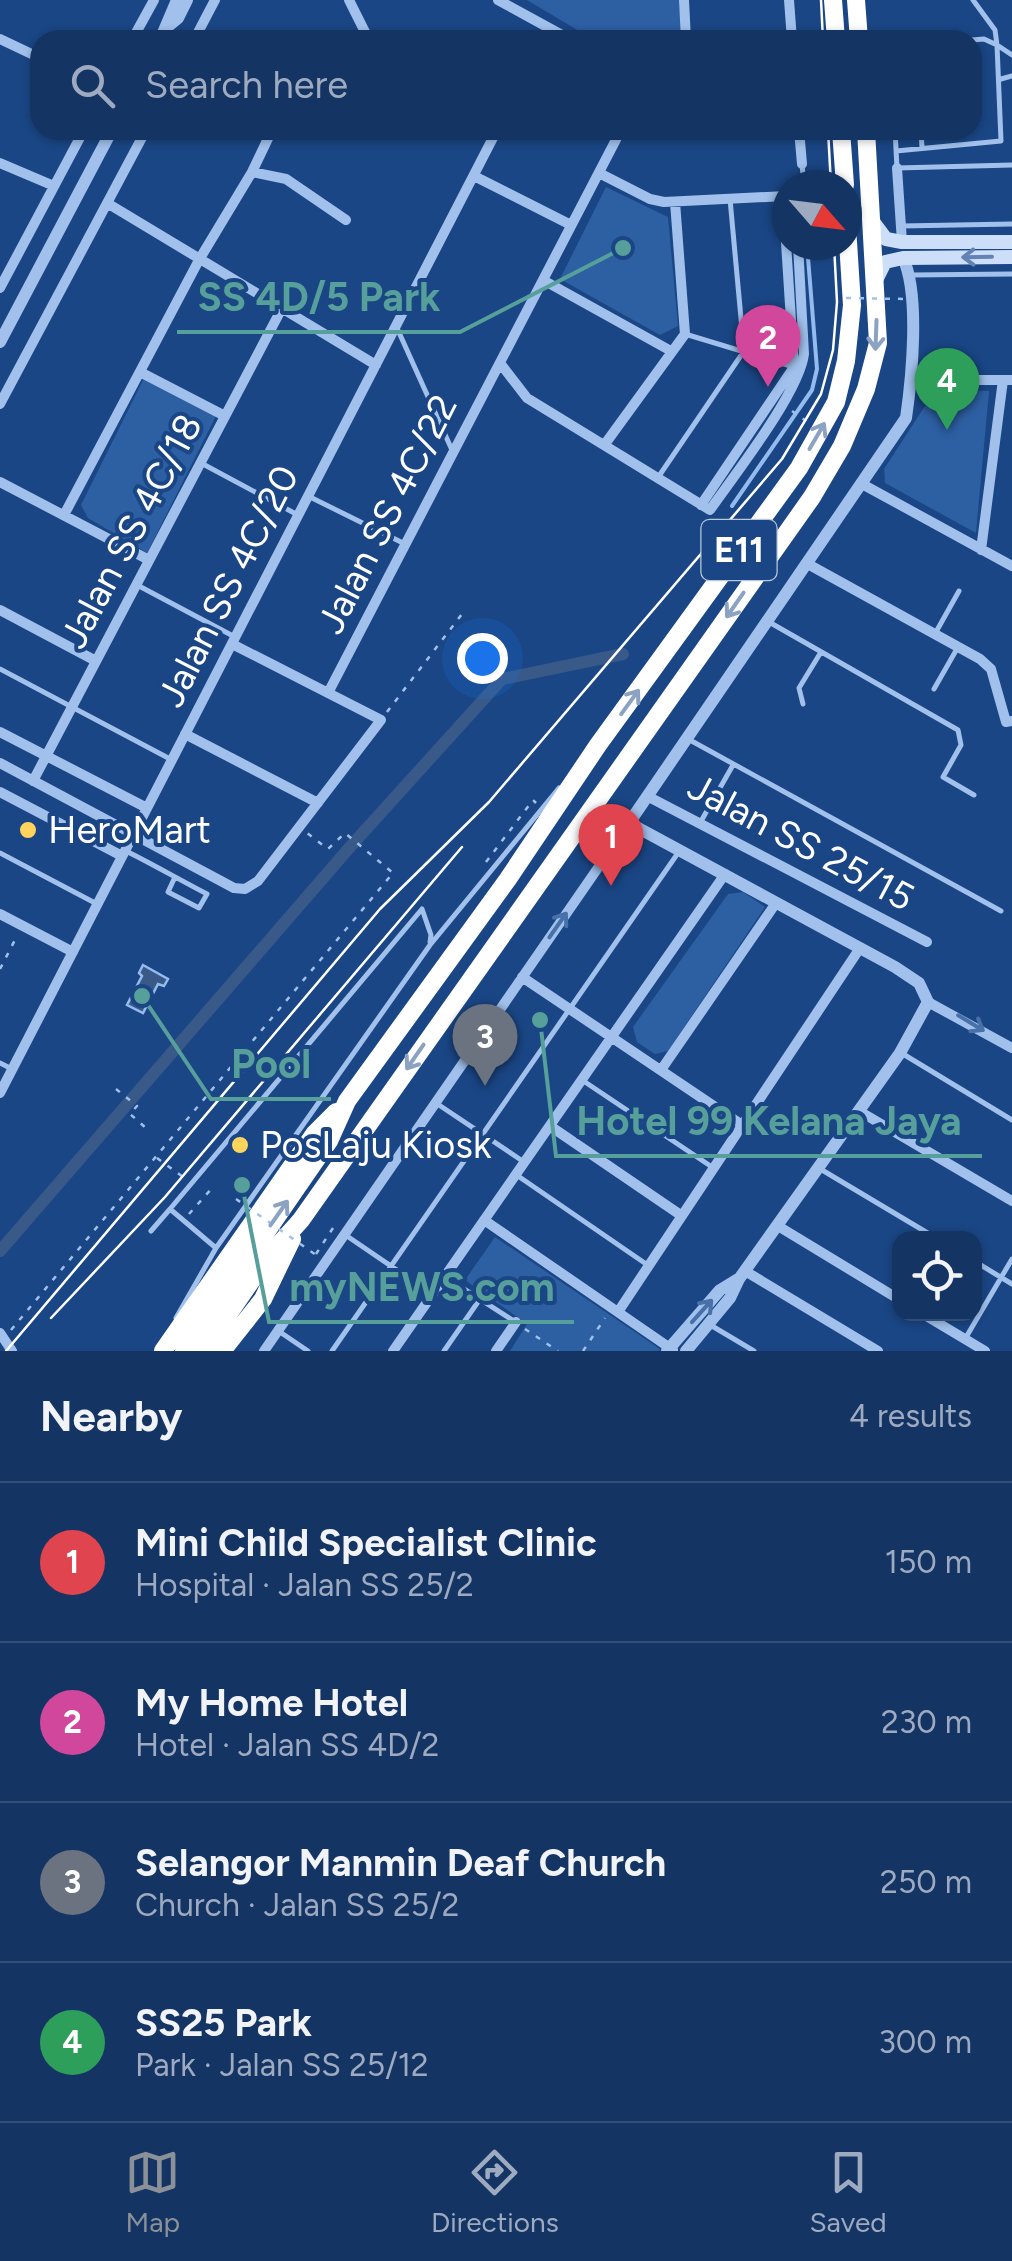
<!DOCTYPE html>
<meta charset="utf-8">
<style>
:root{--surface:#143464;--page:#1d3c6a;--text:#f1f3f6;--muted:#9daabf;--line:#334f78;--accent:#8c9099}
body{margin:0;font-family:Figtree,sans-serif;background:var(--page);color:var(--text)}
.controls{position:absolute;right:30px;bottom:30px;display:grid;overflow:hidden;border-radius:20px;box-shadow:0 2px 8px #0004}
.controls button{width:90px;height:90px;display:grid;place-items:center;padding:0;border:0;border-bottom:2px solid var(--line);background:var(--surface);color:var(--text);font:50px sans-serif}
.compass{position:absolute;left:772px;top:170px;width:90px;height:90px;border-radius:50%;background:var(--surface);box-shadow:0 2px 8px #0004;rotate:118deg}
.you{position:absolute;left:482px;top:658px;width:35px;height:35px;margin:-25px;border:8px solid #fff;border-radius:50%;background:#1a73e8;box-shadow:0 0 0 15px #1a73e833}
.badge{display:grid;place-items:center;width:65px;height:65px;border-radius:50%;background:var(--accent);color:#fff;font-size:32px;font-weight:700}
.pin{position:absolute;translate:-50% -82px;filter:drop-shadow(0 2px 5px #0008)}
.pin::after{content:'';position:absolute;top:52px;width:35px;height:30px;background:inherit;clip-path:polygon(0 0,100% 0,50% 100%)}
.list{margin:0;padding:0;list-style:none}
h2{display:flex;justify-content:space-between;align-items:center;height:130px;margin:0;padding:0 40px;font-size:42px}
h2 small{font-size:32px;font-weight:400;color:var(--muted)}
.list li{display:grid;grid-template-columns:65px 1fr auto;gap:30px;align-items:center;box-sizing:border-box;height:160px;padding:0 40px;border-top:2px solid var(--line)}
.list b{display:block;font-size:38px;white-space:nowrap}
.list p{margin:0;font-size:32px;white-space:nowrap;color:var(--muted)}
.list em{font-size:32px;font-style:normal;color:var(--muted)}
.icon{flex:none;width:55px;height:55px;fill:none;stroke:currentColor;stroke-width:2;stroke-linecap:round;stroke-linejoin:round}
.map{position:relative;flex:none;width:1012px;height:1351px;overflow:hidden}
.search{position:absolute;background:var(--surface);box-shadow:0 2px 8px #0004;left:30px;right:30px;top:30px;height:110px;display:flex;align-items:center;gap:25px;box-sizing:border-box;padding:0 35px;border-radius:30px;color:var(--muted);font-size:38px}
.sheet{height:770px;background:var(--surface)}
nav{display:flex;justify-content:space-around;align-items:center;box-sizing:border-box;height:140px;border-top:2px solid var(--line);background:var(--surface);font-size:28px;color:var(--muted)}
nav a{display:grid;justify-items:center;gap:5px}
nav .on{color:var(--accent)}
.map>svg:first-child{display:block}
</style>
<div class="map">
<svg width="1012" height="1351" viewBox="0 0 1012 1351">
<rect width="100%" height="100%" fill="#1a4685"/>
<path fill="#2d5fa3" d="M527 0H679L682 40H594Z
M606 187 668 217 678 326 660 335 560 279Z
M144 378 216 416 147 553 88 518 81 505Z
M936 389 989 391 976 533 885 483 884 469Z
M743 892 765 907 668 1051 655 1054 637 1042 633 1027 728 894Z
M495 1237 660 1349 659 1351H510L527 1324 465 1280Z"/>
<path fill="#395a88" stroke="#94bbee" stroke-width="2.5" d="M143 965 168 979 164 986 158 984 143 1013 127 1005 142 976 139 973Z"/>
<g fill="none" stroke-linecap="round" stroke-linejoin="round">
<path stroke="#94bbee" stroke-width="4" d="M732 506 812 390 817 369 807 245"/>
<path stroke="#395a88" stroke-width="12" d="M0 1251 350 847 502 679 623 654"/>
<path stroke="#a1c1ec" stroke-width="2.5" stroke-dasharray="5 8" stroke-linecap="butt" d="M792 411 806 421
M387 712 462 614
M486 862 533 800 536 803
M0 969 17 936
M116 1089 137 1106 130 1114 146 1128 149 1124
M157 1158 183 1177
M189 1214 213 1187
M316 1254 333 1228
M525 1329 558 1351
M11 1330 393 873 345 833 328 849 307 833
M583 1351 605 1318"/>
<path stroke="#a1c1ec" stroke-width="5" d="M973 0 995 30 997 45 1012 55
M1001 79 1012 76
M895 130 897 168 1012 165
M921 130 922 148
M896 151 1001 141 997 45 984 39 972 40
M802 164 804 185
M901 226 1012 224
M911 275 1012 274
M397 328 452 450
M685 334 794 367
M201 463 296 514
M659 476 744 351 730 199
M310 497 403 543
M139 586 235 637
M769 622 958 730 961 745 943 777 974 795
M936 632 959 591
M0 669 172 760
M934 689 958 647
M803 704 799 688 821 652
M688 739 1001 911
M700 823 733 765
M128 852C154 865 180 880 207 894L199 908 168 892 175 877
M0 853 97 904
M903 1054 1012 1120
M0 1063 12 1069
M582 1080 712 1167
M436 1103 524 1162
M822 1170 936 1238
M518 1176 649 1266
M170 1209 422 909 431 935 430 942
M151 1231 170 1209 216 1248
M344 1234 432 1294
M974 1261 1012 1284
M447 1278 514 1321
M176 1318 216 1248 430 945 559 788
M712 1326 754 1351
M280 1332 308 1351
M965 1339 1012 1259
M332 1351 678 853
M444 1351 480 1299"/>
<path stroke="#a1c1ec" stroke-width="10" d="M349 0 369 40
M498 0 571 40
M684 0 686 40
M789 0 792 40
M0 39 40 58
M132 40 154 0
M194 40 215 0
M799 130 802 164
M0 163 54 186
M897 168 902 242
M252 172 286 179 346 220
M599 173 650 199 664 202 786 196
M474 176 571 225
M107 203 376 365
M543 280 671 351
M0 288 84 130
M500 363 527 398 710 510C735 474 799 393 804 354L798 245
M140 372 225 416
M912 380H1012
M0 404 146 130
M605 444 685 334 675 202
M0 482 149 560
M862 484 1012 566
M701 505 794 367 783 196
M64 515 199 260 252 172 272 130
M981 550 1003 380
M806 563 980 659 991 669 1006 722 1012 721
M0 610 96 661
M328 693 621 130
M0 732 147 808
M185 734 318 803
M0 763 234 888 245 889 258 881 381 720 232 644
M33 781 281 310
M0 792 122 856
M647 796 927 942
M0 914 73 952
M522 977 742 1125
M928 1002 1012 1048
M661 1070 776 903
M0 1093 497 130
M859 1111 1012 1201
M550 1126 682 1216
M484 1220 673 1350
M778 1226 900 1300
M745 1271 878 1351
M618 1312 860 948
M923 1314 985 1351
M0 1333 12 1351
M264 1351 629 823
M393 1351 725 874
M496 1351 516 1322"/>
<path stroke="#a1c1ec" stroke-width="12" d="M167 27 178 18 187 0
M160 40 177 0
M0 342 112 130
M667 1351 720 1290 738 1279
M686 1351 730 1298 739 1279 900 1053 928 1002 919 983 895 967 629 823 906 418C912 377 920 294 903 258"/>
<path stroke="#cddff8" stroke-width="14" d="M871 219 886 239 902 242H1012
M876 280 885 262 903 258 1012 257"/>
<path stroke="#fff" stroke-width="18" d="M833 0 836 40
M856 0 859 40
M841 130 845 185
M163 1351 315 1133 336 1112
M184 1351 329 1141 347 1101 508 879 598 745 799 468 836 402 846 361 852 305 847 226
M203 1351 267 1258 301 1220 812 497 842 446 866 389 878 343 866 130
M222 1351 263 1299 292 1239"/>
<path stroke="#fff" stroke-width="2.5" d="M821 0 823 40
M828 130 831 185
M51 1318 165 1197 462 847
M6 1351 380 909 489 802 782 459 821 394 833 350 837 302 834 245"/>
<path stroke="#a1c1ec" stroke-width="2.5" stroke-dasharray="5 8" stroke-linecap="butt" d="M846 298 906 299
M236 1199 316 1255"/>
</g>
<defs><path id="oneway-shaft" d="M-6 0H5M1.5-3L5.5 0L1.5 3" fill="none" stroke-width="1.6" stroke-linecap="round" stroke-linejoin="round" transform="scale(2.5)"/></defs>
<use stroke="#6283b3" href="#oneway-shaft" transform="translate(977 257) rotate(179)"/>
<g stroke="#8ca2c2">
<use href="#oneway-shaft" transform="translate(876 335) rotate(92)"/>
<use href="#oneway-shaft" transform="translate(817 436) rotate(-60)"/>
<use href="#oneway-shaft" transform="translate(735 605) rotate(125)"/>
<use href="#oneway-shaft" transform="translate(630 702) rotate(-54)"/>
<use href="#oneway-shaft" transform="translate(415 1057) rotate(125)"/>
<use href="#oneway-shaft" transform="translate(279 1213) rotate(-55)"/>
</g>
<g stroke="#4971a9">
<use href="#oneway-shaft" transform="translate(558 925) rotate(-55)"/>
<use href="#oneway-shaft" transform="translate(971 1023) rotate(31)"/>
<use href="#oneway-shaft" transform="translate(702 1311) rotate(-48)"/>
</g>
<g fill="#fed45d" stroke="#1a4685" stroke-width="4">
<circle cx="28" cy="830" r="10"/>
<circle cx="240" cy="1145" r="10"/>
</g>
<g text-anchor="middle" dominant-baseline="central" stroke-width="8" stroke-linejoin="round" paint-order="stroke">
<rect fill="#1a4685" stroke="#bac8da" stroke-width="2.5" x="701.5" y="520" width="75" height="60" rx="8"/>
<g font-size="35" font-weight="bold" fill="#fff">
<text x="739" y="550">E11</text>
</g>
<g font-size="38" fill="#fff" stroke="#1a4685">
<text transform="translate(387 514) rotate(-63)">Jalan SS 4C/22</text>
<text transform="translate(131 531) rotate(-62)">Jalan SS 4C/18</text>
<text transform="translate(228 586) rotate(-63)">Jalan SS 4C/20</text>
<text transform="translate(801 842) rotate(28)">Jalan SS 25/15</text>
</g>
<g font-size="38" fill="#fff" stroke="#1a4685" text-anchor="start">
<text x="48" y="830">HeroMart</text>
<text x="260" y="1145">PosLaju Kiosk</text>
</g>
</g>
<path fill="none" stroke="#579f9a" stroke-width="4" d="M623 248L460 332H177M142 996L211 1099H331M540 1020L556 1156H982M242 1185L269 1322H574"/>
<g fill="#579f9a" stroke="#1a4685" stroke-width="4">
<circle cx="623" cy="248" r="10"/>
<circle cx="142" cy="996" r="10"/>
<circle cx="540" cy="1020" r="10"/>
<circle cx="242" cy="1185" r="10"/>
</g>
<g font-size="40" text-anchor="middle" font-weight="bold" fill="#579f9a" stroke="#1a4685" stroke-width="8" stroke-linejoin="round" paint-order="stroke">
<text x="319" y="311">SS 4D/5 Park</text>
<text x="271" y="1078">Pool</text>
<text x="769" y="1135">Hotel 99 Kelana Jaya</text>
<text x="422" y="1301">myNEWS.com</text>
</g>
</svg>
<div class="controls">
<button><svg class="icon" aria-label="locate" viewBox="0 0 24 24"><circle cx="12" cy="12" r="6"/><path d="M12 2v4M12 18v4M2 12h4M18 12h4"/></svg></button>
</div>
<svg class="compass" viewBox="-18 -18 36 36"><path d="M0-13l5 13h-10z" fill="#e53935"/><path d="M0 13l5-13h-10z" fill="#9daabf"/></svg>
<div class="you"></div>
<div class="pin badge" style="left:611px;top:886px;background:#e0444e">1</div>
<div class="pin badge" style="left:768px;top:387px;background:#d1479c">2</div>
<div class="pin badge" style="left:485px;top:1086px;background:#6b7280">3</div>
<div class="pin badge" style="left:947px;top:430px;background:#2e9e5b">4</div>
<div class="search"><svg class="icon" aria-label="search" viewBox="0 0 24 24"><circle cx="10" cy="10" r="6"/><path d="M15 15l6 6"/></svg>Search here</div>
</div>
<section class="sheet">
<h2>Nearby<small>4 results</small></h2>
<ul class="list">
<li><span class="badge" style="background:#e0444e">1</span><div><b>Mini Child Specialist Clinic</b><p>Hospital · Jalan SS 25/2</p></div><em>150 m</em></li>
<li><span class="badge" style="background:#d1479c">2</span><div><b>My Home Hotel</b><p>Hotel · Jalan SS 4D/2</p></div><em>230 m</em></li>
<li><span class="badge" style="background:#6b7280">3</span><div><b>Selangor Manmin Deaf Church</b><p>Church · Jalan SS 25/2</p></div><em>250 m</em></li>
<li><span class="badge" style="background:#2e9e5b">4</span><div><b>SS25 Park</b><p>Park · Jalan SS 25/12</p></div><em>300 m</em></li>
</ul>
</section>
<nav>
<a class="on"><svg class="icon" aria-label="map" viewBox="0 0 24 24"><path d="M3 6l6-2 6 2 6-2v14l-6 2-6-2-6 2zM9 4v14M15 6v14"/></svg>Map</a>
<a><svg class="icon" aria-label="directions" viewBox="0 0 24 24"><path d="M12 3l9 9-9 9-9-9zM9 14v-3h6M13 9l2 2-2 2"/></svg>Directions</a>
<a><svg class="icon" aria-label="saved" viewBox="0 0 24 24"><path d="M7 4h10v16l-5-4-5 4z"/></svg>Saved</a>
</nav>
